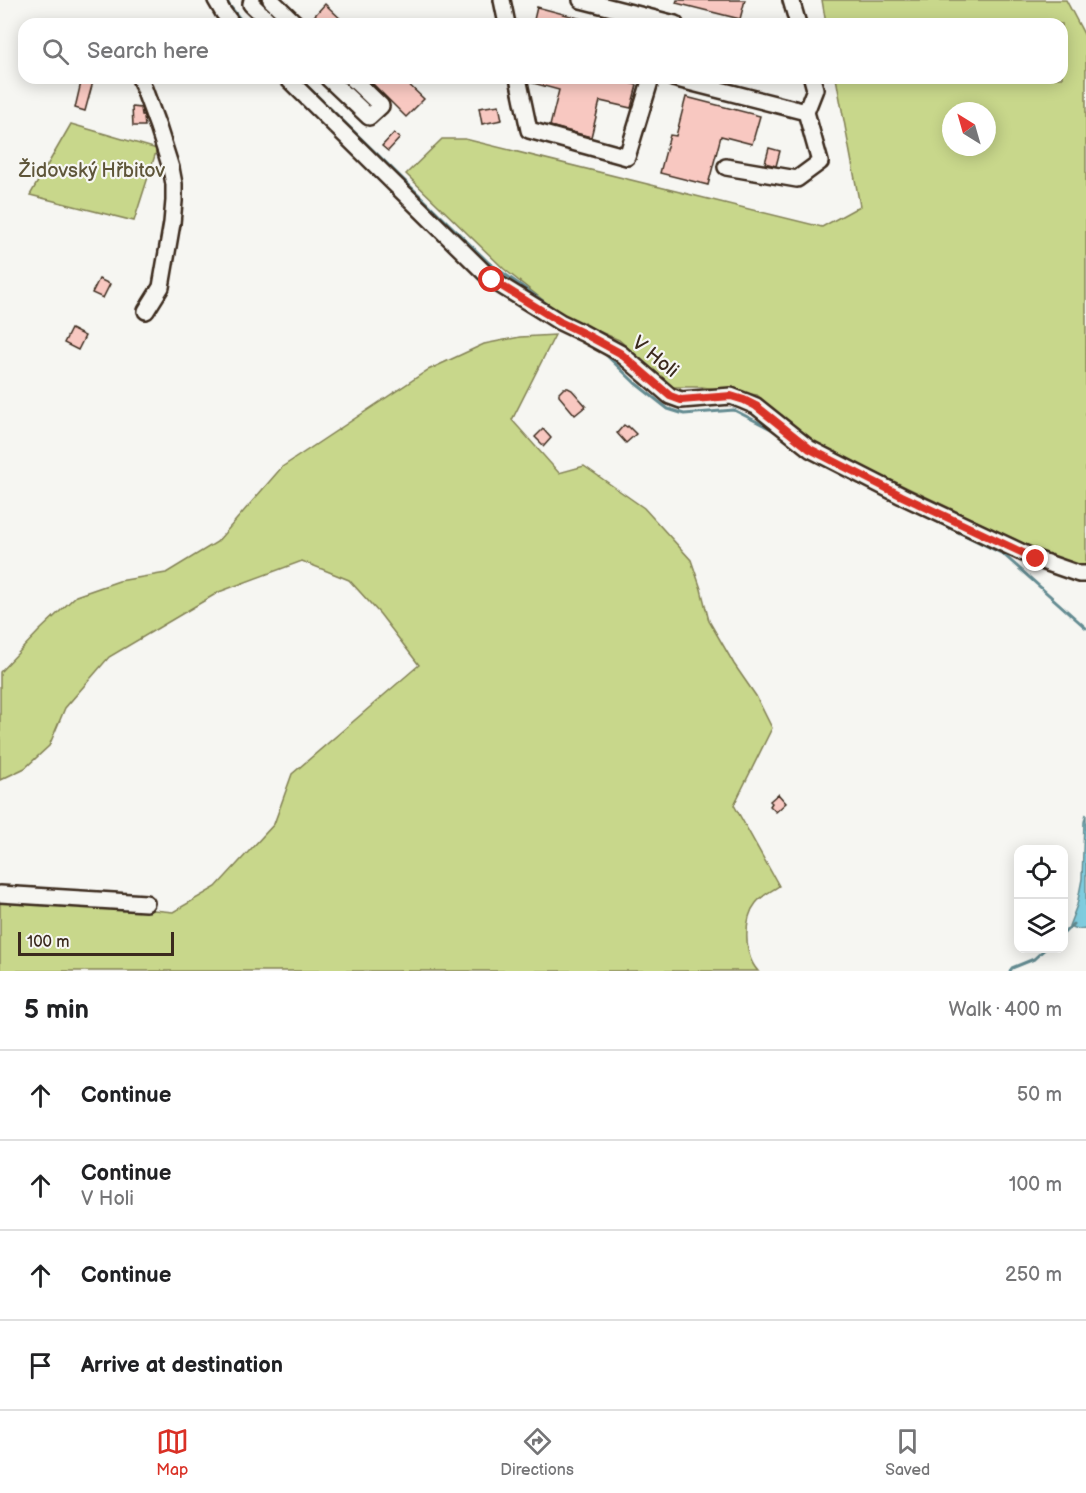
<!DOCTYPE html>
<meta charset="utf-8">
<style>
:root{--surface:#fff;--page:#f6f6f6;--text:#202124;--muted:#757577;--line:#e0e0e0;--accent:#d93025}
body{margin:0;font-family:"Balsamiq Sans",sans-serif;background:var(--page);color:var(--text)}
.controls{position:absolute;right:18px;bottom:18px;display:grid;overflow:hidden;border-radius:12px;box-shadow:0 3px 15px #0003}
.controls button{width:54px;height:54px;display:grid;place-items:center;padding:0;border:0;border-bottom:2px solid var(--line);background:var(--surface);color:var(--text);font:30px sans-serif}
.compass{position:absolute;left:942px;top:102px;width:54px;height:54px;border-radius:50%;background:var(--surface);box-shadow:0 3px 15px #0003;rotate:323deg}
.scale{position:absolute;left:18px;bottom:15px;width:156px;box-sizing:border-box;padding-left:6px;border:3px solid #3b2a1e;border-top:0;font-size:16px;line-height:21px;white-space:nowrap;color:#3b2a1e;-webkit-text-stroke:4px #f6f6f2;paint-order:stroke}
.stop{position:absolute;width:18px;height:18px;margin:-14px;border:4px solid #d93025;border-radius:50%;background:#fff}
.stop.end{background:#d93025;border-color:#fff;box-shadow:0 2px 6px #0008}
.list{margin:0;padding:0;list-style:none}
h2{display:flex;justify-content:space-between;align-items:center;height:78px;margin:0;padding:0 24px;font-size:26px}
h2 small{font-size:20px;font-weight:400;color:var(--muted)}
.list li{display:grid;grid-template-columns:39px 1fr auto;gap:18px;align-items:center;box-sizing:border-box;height:90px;padding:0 24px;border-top:2px solid var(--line)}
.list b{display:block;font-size:22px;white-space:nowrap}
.list p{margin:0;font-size:20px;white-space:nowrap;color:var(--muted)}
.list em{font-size:20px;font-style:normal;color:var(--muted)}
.icon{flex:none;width:33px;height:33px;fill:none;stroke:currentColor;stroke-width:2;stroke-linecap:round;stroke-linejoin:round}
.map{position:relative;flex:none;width:1086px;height:971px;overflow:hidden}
.search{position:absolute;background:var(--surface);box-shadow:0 3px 15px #0003;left:18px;right:18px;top:18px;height:66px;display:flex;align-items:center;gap:15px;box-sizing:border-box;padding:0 21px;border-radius:18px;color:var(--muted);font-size:22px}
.sheet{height:438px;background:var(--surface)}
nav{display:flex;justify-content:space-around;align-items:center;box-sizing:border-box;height:84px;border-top:2px solid var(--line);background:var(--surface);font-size:16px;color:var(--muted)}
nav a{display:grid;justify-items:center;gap:3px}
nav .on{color:var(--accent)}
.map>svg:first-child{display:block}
</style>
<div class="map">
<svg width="1086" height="971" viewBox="0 0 1086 971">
<rect width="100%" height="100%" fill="#f6f6f2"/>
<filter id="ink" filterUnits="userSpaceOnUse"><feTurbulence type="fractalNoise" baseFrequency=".0167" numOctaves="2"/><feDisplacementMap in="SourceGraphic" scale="12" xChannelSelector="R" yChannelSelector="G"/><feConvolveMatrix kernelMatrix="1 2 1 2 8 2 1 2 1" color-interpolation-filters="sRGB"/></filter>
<g filter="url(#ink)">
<path fill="#c8d78b" stroke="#828054" stroke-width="1.5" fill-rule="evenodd" d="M822 0H1066L1086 38V567L1077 569 816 444 757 395 702 387H672L619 340 563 316 504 269 406 174 442 139H465L822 227 860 206 836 78H1062V24H826ZM951 111H987V147H951Z
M71 124 157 149 134 221 30 195Z
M555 335 512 420 559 473 584 466 644 508 691 560 701 589 709 621 734 664 756 696 772 728 734 805 779 886C772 891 762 895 756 903 743 919 744 956 758 971H0V899L75 902 173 912 216 887 274 824 292 774 419 665 380 614 349 580 302 561 219 592 109 657 65 708 49 746 25 768 0 780V672L39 631 76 596 119 581 166 573 217 542 282 467 428 370 484 344 520 337Z"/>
<path fill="#7fccde" stroke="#648b91" stroke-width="1.5" d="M1086 814V928L1078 929 1069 926 1077 905 1082 879 1084 822Z"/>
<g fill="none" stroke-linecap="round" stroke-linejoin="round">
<path stroke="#648b91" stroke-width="3" d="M227 0 229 5 244 24
M299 78 489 263 564 316
M602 351 635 383 668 409 684 414 734 410 771 429 782 436
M830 468 891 499
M905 506 1003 554 1086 628
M1064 933 1073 924
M1010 971 1012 968 1034 959 1046 948"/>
</g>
<path fill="#f8c8c1" stroke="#3b2a1e" stroke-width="1.5" d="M677 0H745L740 19 676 3Z
M325 4 346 24H307Z
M537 7 590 21V24H533Z
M82 78H94L85 111 75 108Z
M367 78H402L424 99 406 117Z
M528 78H610L637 85 631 108 600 101 591 137 550 126 559 90 529 82Z
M686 97 760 116 752 144 721 136 708 185 660 173 670 135 676 136Z
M499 105 502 120 482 124 479 108Z
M132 107 141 108 142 115H143L144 118 145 126H133Z
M394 133 400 138 388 151 382 146Z
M769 148 780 151 776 166 765 163Z
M99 279 110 284 103 298 92 293Z
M71 329 85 336 78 350 64 343Z
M564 388H568L572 390 586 406 575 415 559 396V393Z
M624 425 627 427 628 426 636 434 626 443 617 433Z
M543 429 551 438 544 446 535 437Z
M778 794 786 803 776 812 770 806 772 803 770 801Z"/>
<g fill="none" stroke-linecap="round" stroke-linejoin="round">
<g stroke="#3b2a1e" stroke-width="20">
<path id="minor" d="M216 0 223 12 232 24
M252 0 251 4 272 24
M271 0 296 24
M502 0 507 24
M581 0 675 24
M791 0 798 24
M140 78 158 127 171 168 174 184V201L172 223 161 287 146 311
M287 78 492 280 560 322 583 333 620 353 670 396 681 400 731 396 744 401 756 406 810 449 902 496 1036 559 1079 574H1086
M328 78 369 117 381 106 352 78
M518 78 529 130 627 157 651 78
M673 78 806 112
M726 167 797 179 820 162 806 112 815 89 812 78
M0 894 146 903"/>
</g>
<use href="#minor" stroke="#f6f6f2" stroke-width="15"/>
</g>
</g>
<g fill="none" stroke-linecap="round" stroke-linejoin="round" filter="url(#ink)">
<path stroke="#d93025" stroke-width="8" d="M492 280 560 322 583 333 620 353 670 396 681 400 731 396 744 400 756 406 810 449 902 496 1036 559"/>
</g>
<g text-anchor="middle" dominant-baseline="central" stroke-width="4.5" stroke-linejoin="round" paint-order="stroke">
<g font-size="20" fill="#5e5539" stroke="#f6f6f2">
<text x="92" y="171">Židovský Hřbitov</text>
</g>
<g font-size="20" fill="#3b2a1e" stroke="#f6f6f2">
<text transform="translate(655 357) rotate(39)">V Holi</text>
</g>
</g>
</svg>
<div class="controls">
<button><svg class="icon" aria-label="locate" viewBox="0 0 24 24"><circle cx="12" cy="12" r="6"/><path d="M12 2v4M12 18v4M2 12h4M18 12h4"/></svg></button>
<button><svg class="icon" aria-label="layers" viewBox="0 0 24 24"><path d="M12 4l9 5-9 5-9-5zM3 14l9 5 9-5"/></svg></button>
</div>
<svg class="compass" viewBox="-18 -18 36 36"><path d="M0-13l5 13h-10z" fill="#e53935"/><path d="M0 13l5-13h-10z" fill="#757577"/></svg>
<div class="scale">100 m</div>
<div class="stop" style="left:492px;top:280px"></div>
<div class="stop end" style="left:1036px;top:559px"></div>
<div class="search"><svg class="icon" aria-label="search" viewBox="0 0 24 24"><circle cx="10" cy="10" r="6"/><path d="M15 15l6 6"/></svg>Search here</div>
</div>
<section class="sheet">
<h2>5 min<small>Walk · 400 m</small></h2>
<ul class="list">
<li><svg class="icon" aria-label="ahead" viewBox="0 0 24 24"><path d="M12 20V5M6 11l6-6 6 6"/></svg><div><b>Continue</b></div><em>50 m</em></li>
<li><svg class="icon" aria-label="ahead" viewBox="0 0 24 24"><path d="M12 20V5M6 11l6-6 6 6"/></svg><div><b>Continue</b><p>V Holi</p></div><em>100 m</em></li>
<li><svg class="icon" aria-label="ahead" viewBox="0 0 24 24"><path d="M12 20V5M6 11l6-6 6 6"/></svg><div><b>Continue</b></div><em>250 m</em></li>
<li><svg class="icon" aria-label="arrive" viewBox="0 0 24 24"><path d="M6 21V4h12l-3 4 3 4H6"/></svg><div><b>Arrive at destination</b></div></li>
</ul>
</section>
<nav>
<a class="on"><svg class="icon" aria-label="map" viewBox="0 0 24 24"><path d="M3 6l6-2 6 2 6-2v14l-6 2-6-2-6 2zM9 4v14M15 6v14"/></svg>Map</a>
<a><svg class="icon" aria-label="directions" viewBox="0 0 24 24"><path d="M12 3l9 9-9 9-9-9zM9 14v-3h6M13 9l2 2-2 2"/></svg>Directions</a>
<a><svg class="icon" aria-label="saved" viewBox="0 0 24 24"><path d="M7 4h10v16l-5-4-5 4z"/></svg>Saved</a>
</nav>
